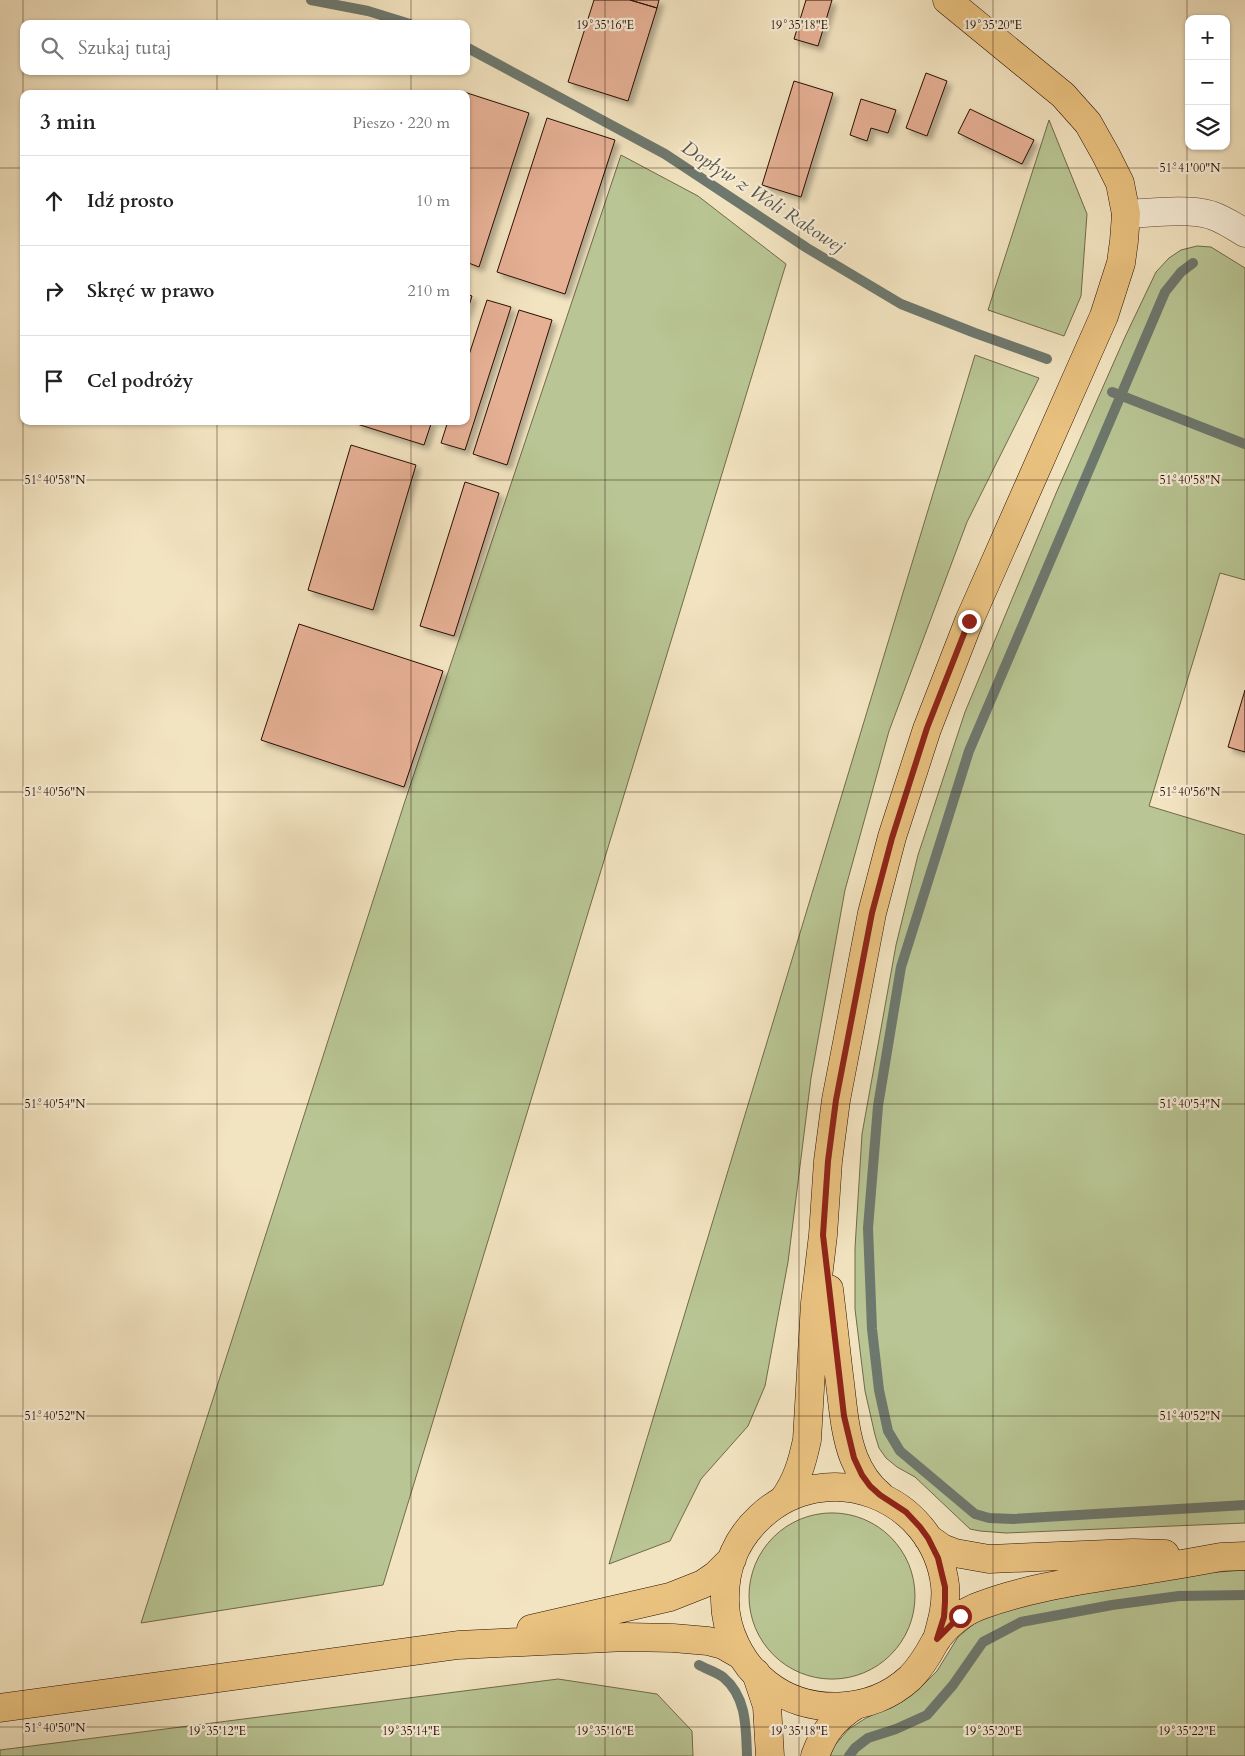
<!DOCTYPE html>
<html lang="pl">
<meta charset="utf-8">
<style>
:root{--surface:#fff;--page:#f2f2f2;--text:#222;--muted:#767676;--line:#e0e0e0}
body{margin:0;font-family:Cardo,serif;background:var(--page);color:var(--text)}
.controls{position:absolute;right:15px;top:15px;display:grid;overflow:hidden;border-radius:10px;box-shadow:0 1px 4px #0004}
.controls button{width:45px;height:45px;display:grid;place-items:center;padding:0;border:0;border-bottom:1px solid var(--line);background:var(--surface);color:var(--text);font:25px sans-serif}
.stop{position:absolute;width:15px;height:15px;margin:-11px;border:4px solid #8f2418;border-radius:50%;background:#fff}
.stop.end{background:#8f2418;border-color:#fff;box-shadow:0 1px 5px #0008}
.list{margin:0;padding:0;list-style:none}
h2{display:flex;justify-content:space-between;align-items:center;height:65px;margin:0;padding:0 20px;font-size:21px}
h2 small{font-size:16px;font-weight:400;color:var(--muted)}
.list li{display:grid;grid-template-columns:32px 1fr auto;gap:15px;align-items:center;box-sizing:border-box;height:90px;padding:0 20px;border-top:1px solid var(--line)}
.list b{display:block;font-size:19px;white-space:nowrap}
.list em{font-size:16px;font-style:normal;color:var(--muted)}
.icon{flex:none;width:28px;height:28px;fill:none;stroke:currentColor;stroke-width:2;stroke-linecap:round;stroke-linejoin:round}
.map{position:relative;flex:none;width:1245px;height:1756px;overflow:hidden}
.search{position:absolute;background:var(--surface);box-shadow:0 1px 4px #0004;left:20px;top:20px;width:450px;height:55px;display:flex;align-items:center;gap:12px;box-sizing:border-box;padding:0 18px;border-radius:10px;color:var(--muted);font-size:19px}
.panel{position:absolute;background:var(--surface);box-shadow:0 1px 4px #0004;left:20px;top:90px;width:450px;height:335px;border-radius:10px}
.map>svg:first-child{display:block}
</style>
<div class="map">
<svg width="1245" height="1756" viewBox="0 0 1245 1756">
<defs>
<filter id="shadow"><feDropShadow dx="4.5" dy="4.5" stdDeviation="2.5" flood-color="#0004"/></filter>
</defs>
<rect width="100%" height="100%" fill="#f3e4c1"/>
<filter id="stains"><feTurbulence type="fractalNoise" baseFrequency=".004" numOctaves="4"/><feColorMatrix values="0 0 0 0 .2 0 0 0 0 .09 0 0 0 0 .02 0 0 0 .5 -.17"/></filter>
<radialGradient id="worn" r=".72"><stop offset=".6" stop-color="#630" stop-opacity="0"/><stop offset="1" stop-color="#630" stop-opacity=".3"/></radialGradient>
<path fill="#b9c594" stroke="#716a4a" d="M1049 120 1087 214 1081 296 1064 336 988 310Z
M621 155 698 196 786 264 383 1585 141 1623 405 801Z
M1197 246 1211 247 1245 268V580L1220 573 1149 806 1245 835V1523L1006 1533 980 1531 970 1529 915 1477 897 1467 886 1458 879 1448 875 1435 865 1391 855 1309V1248L862 1134 896 945 918 855 965 712 1057 491 1125 337 1156 272 1169 258 1181 250Z
M975 355 1039 378 967 522 889 731 845 890 811 1078 788 1262 765 1386 748 1426 701 1479 670 1541 609 1564Z
M749 1596a83 83 0 1 1 166 0a83 83 0 1 1-166 0Z
M1245 1570V1756H830L834 1746 849 1729 866 1718 897 1704 921 1687 937 1671 958 1637 976 1622 1000 1609 1190 1574Z
M558 1679 657 1694 692 1731 693 1756H0V1750Z"/>
<g fill="none" stroke-linecap="round" stroke-linejoin="round">
<path stroke="#6e786e" stroke-width="10" d="M311 0 368 11 410 24
M466 47 665 154 807 248 901 304 975 333 1047 359
M1193 263 1181 272 1165 292 969 751 901 967 878 1106 868 1228 872 1329 879 1390 888 1431 900 1451 975 1514 989 1518 1013 1519 1245 1505
M1112 392 1245 444
M699 1665C706 1669 716 1672 723 1677 747 1697 746 1728 747 1756
M849 1756 855 1748 868 1738 896 1729 927 1715 953 1685 983 1642 1021 1622 1112 1605 1179 1596 1245 1595"/>
</g>
<path fill="#e6b095" stroke="#290e00" filter="url(#shadow)" d="M594 0H630L657 8 628 101 568 82Z
M630 0H659L657 8Z
M806 0H832L818 46 794 39Z
M926 73 947 81 927 136 906 128Z
M794 81 833 93 801 197 762 185Z
M461 91 529 113 479 267 466 262V94H460Z
M861 99 896 110 888 133 871 128 867 141 850 135Z
M970 109 1034 140 1022 164 958 133Z
M547 118 615 140 565 294 497 272Z
M466 294 472 296 466 315Z
M487 300 511 307 465 450 441 443 448 421H466V364Z
M519 310 552 320 507 465 473 454Z
M357 421H432L424 445 357 424Z
M351 445 416 465 373 610 308 590Z
M465 482 499 493 454 636 420 626Z
M299 624 443 671 404 787 261 740Z
M1245 690V752L1228 747Z"/>
<g fill="none" stroke-linecap="round" stroke-linejoin="round">
<g stroke="#5c4430" stroke-width="29">
<path id="minor" d="M1126 214C1150 213 1188 208 1211 215 1223 219 1234 226 1245 233"/>
</g>
<g stroke="#290e00" stroke-width="29">
<path id="major" d="M829 1289C833 1320 836 1352 840 1383 843 1408 845 1435 854 1458 860 1473 868 1485 880 1495
M783 1500C797 1481 802 1463 807 1440L815 1303 823 1235 828 1161 836 1100 872 913 892 837 927 729 969 621 1104 316 1121 263 1124 241 1126 214 1120 183 1106 155 1088 123 1063 95 947 0
M928 1538 942 1548 955 1553 989 1559 1133 1553 1165 1554
M531 1629 670 1597 703 1584 716 1575 732 1559
M937 1639C942 1621 947 1604 945 1585 934 1495 826 1455 760 1517 737 1538 725 1566 725 1597 724 1630 741 1664 767 1684 808 1716 871 1714 910 1678 921 1667 928 1655 935 1642 946 1625 964 1611 982 1605 1022 1590 1065 1583 1108 1576 1146 1570 1184 1564 1221 1557L1245 1556
M0 1708 458 1645 626 1637 673 1638 708 1641 723 1645 742 1656"/>
</g>
<g stroke="#290e00" stroke-width="29">
<path id="highway" d="M756 1673 767 1706 770 1756
M815 1756C824 1731 834 1719 856 1705"/>
</g>
<use href="#minor" stroke="#f7edd7" stroke-width="28"/>
<use href="#major" stroke="#eac280" stroke-width="28"/>
<use href="#highway" stroke="#eac280" stroke-width="28"/>
</g>
<g fill="none" stroke-linecap="round" stroke-linejoin="round">
<path stroke="#8f2418" stroke-width="6" d="M960 1616 937 1639 944 1617 945 1602V1587L938 1558 928 1538 920 1527 906 1512 880 1495 870 1486 862 1475 854 1458 844 1416 823 1235 828 1161 836 1100 872 913 892 838 927 728 969 621"/>
</g>
<path fill="none" stroke="#290e00" stroke-width="1" stroke-opacity="0.45" d="M23 0V1756M217 0V24M411 0V24M605 0V1756M799 0V1756M993 0V1756M1187 0V1756M217 71V94M411 71V94M0 168H24M466 168H1245M217 421V1756M411 421V1756M0 480H1245M0 792H1245M0 1104H1245M0 1416H1245M0 1727H1245"/>
<g text-anchor="middle" dominant-baseline="central" stroke-width="4.5" stroke-linejoin="round" paint-order="stroke">
<g font-size="19" font-style="italic" fill="#575449" stroke="#f7edd7">
<text transform="translate(763 197) rotate(33)">Dopływ z Woli Rakowej</text>
</g>
</g>
<g font-size="12" text-anchor="middle" fill="#290e00" stroke="#f7edd7" stroke-width="4.5" stroke-linejoin="round" paint-order="stroke">
<text x="605" y="29">19°35'16"E</text>
<text x="799" y="29">19°35'18"E</text>
<text x="993" y="29">19°35'20"E</text>
<text x="1190" y="172">51°41'00"N</text>
<text x="55" y="484">51°40'58"N</text>
<text x="1190" y="484">51°40'58"N</text>
<text x="55" y="796">51°40'56"N</text>
<text x="1190" y="796">51°40'56"N</text>
<text x="55" y="1108">51°40'54"N</text>
<text x="1190" y="1108">51°40'54"N</text>
<text x="55" y="1420">51°40'52"N</text>
<text x="1190" y="1420">51°40'52"N</text>
<text x="55" y="1732">51°40'50"N</text>
<text x="217" y="1735">19°35'12"E</text>
<text x="411" y="1735">19°35'14"E</text>
<text x="605" y="1735">19°35'16"E</text>
<text x="799" y="1735">19°35'18"E</text>
<text x="993" y="1735">19°35'20"E</text>
<text x="1187" y="1735">19°35'22"E</text>
</g>
<rect width="100%" height="100%" filter="url(#stains)"/>
<rect width="100%" height="100%" fill="url(#worn)"/>
</svg>
<div class="controls">
<button>+</button>
<button>−</button>
<button><svg class="icon" aria-label="layers" viewBox="0 0 24 24"><path d="M12 4l9 5-9 5-9-5zM3 14l9 5 9-5"/></svg></button>
</div>
<div class="stop" style="left:960px;top:1616px"></div>
<div class="stop end" style="left:969px;top:621px"></div>
<div class="search"><svg class="icon" aria-label="search" viewBox="0 0 24 24"><circle cx="10" cy="10" r="6"/><path d="M15 15l6 6"/></svg>Szukaj tutaj</div>
<section class="panel">
<h2>3 min<small>Pieszo · 220 m</small></h2>
<ul class="list">
<li><svg class="icon" aria-label="ahead" viewBox="0 0 24 24"><path d="M12 20V5M6 11l6-6 6 6"/></svg><div><b>Idź prosto</b></div><em>10 m</em></li>
<li><svg class="icon" aria-label="right" viewBox="0 0 24 24"><path d="M7 20v-9h11M14 6l5 5-5 5"/></svg><div><b>Skręć w prawo</b></div><em>210 m</em></li>
<li><svg class="icon" aria-label="arrive" viewBox="0 0 24 24"><path d="M6 21V4h12l-3 4 3 4H6"/></svg><div><b>Cel podróży</b></div></li>
</ul>
</section>
</div>
